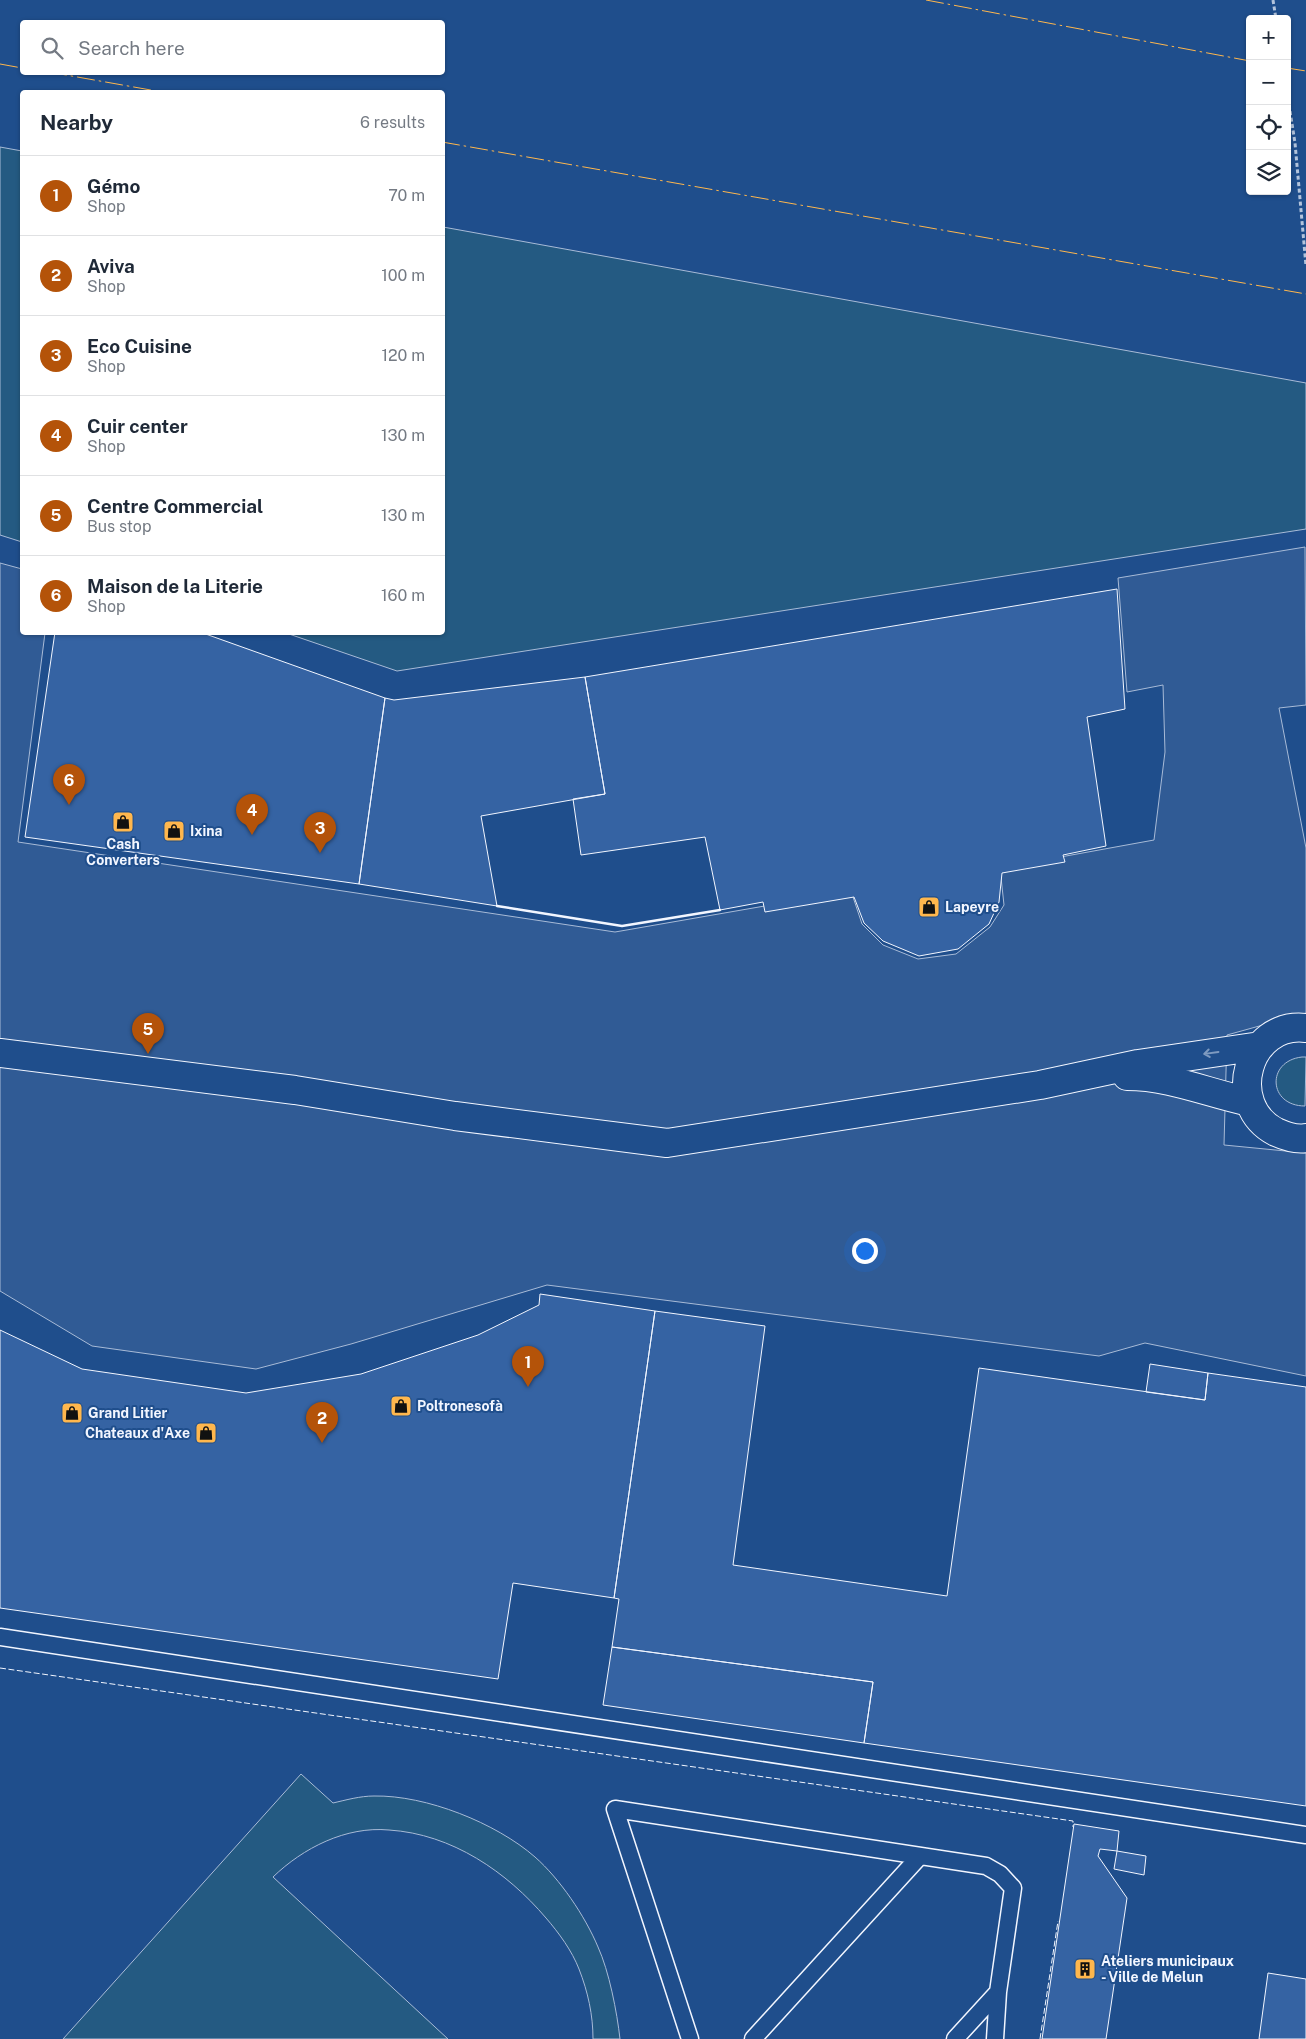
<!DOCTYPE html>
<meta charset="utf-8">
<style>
:root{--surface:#fff;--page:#f6f6f7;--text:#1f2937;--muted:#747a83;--line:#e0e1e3;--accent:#b45309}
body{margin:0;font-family:"Public Sans",sans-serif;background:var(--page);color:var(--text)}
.controls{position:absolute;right:15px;top:15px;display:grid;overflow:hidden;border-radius:5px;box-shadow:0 1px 4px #0004}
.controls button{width:45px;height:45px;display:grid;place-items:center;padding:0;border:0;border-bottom:1px solid var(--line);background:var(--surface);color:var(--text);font:25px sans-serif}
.you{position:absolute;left:864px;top:1250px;width:18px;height:18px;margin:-12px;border:4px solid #fff;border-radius:50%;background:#1a73e8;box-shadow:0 0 0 8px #1a73e833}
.badge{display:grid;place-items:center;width:32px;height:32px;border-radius:50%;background:var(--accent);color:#fff;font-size:16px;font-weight:700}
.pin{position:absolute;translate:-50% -41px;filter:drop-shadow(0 1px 2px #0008)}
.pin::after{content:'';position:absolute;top:26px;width:18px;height:15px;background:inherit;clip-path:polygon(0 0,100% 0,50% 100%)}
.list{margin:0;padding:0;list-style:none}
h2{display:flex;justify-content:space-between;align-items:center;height:65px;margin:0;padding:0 20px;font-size:21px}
h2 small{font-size:16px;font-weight:400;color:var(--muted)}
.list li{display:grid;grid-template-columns:32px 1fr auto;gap:15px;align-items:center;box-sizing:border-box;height:80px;padding:0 20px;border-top:1px solid var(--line)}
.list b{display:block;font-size:19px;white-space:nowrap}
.list p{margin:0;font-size:16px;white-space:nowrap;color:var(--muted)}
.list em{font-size:16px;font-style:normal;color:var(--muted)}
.icon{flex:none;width:28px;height:28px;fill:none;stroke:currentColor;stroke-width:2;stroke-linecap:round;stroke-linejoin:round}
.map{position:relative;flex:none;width:1306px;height:2039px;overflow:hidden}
.search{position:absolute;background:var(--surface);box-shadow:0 1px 4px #0004;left:20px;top:20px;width:425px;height:55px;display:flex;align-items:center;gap:12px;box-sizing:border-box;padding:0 18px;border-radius:5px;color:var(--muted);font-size:19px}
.panel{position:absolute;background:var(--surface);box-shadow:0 1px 4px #0004;left:20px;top:90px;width:425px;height:545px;border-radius:5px}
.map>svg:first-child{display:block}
</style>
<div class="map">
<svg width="1306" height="2039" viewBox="0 0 1306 2039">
<rect width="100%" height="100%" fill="#1f4e8c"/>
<path fill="#245a82" stroke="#a8bbd7" d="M0 147 22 151V542L0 535Z
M443 227 1306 383V529L397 671 286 633 442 632Z
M1302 1057H1306L1305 1106C1268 1106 1266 1061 1302 1057Z
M301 1774 333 1803C346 1800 360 1796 374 1796 426 1795 496 1823 535 1857 560 1879 585 1916 598 1947 609 1971 617 2012 620 2039H593C593 2015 588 1992 579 1969 572 1951 559 1933 546 1918 507 1872 452 1834 389 1830 346 1826 303 1848 273 1877L448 2039H63Z"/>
<path fill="#305b95" stroke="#a8bbd7" d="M1305 547 1306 705 1279 708 1306 848V1013L1227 1035 1224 1145 1306 1153V1376L1145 1343 1099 1356 547 1285 351 1344 256 1369 92 1346 0 1291V563L22 569V632L45 633 18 842 615 932 851 891 862 924 883 945 918 959 956 954 990 927 1004 905 1000 868 1154 840 1165 752 1163 685 1127 692 1118 578Z"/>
<path fill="#3563a3" stroke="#f2f6ff" d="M1117 589 1125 709 1087 717 1106 846 1063 855 1065 862 1002 873 999 902 989 924 958 949 919 956 883 941 864 923 854 897 765 912 763 902 720 910 705 837 581 855 573 799 605 794 585 677Z
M55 632H200L385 698 359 884 25 837Z
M585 677 605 794 481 816 497 906 359 884 385 698 394 700Z
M540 1294 655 1311 614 1598 513 1583 498 1679 0 1608V1330L82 1369 246 1393 361 1374 478 1335 539 1305Z
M655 1311 765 1326 733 1565 947 1596 979 1368 1205 1400 1208 1373 1306 1387V1806L864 1743 873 1682 612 1647 619 1599 614 1598Z
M1150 1364 1208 1373 1205 1400 1146 1392Z
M612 1647 873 1682 864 1743 603 1705Z
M1074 1824 1119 1831 1117 1851 1100 1849 1098 1856 1127 1898 1106 2039H1042Z
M1117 1851 1146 1856 1144 1875 1114 1869Z
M1268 1973 1306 1979V2039H1259Z"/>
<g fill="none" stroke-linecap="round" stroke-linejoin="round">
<g stroke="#f2f6ff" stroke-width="19">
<path id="service" d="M0 1637 1306 1835
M690 2039 615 1809 986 1866 1000 1874 1013 1888 998 1992 995 2039
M753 2039 920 1856
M955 2039 998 1992"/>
</g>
<g stroke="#f2f6ff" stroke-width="30">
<path id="minor" d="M1306 1028C1247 1021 1224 1105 1276 1132 1285 1136 1296 1140 1306 1138
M0 1053 295 1090 455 1116 667 1143 1040 1085 1138 1064 1260 1046
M1127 1076C1170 1076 1208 1093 1250 1102"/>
</g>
<path stroke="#b3c4dc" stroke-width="3" stroke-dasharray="4 2.5" stroke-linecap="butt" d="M1273 0 1276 19
M1287 92 1295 143 1306 266"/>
<use href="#service" stroke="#1f4e8c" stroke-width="16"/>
<use href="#minor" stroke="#1f4e8c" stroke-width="28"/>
<path stroke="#f2f6ff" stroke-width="1" stroke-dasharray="6 2.5" stroke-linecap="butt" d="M0 1668 1073 1821V1827
M1040 2039 1058 1921"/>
<path stroke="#f2f6ff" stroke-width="2.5" d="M497 906 622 926 720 910"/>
<path stroke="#ffb74d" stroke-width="1" stroke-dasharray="18 4 2.5 4" stroke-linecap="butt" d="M926 0 1250 61
M0 64 22 68
M1287 68 1306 71
M49 72 162 92
M442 142 1306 294"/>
</g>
<defs><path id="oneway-shaft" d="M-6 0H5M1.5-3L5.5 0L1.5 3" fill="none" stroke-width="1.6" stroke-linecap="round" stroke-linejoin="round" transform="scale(1.25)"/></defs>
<use stroke="#7e9ac0" href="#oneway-shaft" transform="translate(1211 1053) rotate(172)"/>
<defs>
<g id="shop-square" transform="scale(1.125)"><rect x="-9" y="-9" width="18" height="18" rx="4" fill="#ffb74d" stroke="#1f4e8c"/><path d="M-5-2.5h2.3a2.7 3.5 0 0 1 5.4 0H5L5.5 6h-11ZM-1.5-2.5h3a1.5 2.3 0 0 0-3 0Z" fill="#111"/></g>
<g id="building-square" transform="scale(1.125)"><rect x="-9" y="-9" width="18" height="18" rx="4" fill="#ffb74d" stroke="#1f4e8c"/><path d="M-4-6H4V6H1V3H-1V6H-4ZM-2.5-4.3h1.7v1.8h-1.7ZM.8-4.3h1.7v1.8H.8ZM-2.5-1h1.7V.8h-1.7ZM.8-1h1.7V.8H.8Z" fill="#111"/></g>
</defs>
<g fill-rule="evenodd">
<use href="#shop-square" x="123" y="822"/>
<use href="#shop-square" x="174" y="831"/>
<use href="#shop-square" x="929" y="907"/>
<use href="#shop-square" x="401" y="1406"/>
<use href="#shop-square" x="72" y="1413"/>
<use href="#shop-square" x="206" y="1433"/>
<use href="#building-square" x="1085" y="1969"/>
</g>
<g text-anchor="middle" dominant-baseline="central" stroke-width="4" stroke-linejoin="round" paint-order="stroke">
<g font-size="14" font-weight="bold" fill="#f2f6ff" stroke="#1f4e8c" text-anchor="start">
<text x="190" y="831">Ixina</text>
<text x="123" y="844" text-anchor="middle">Cash<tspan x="123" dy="16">Converters</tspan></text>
<text x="945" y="907">Lapeyre</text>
<text x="417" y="1406">Poltronesofà</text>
<text x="88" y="1413">Grand Litier</text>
<text x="190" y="1433" text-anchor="end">Chateaux d'Axe</text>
<text x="1101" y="1961">Ateliers municipaux<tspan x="1101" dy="16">- Ville de Melun</tspan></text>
</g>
</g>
</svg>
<div class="controls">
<button>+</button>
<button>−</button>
<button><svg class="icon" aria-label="locate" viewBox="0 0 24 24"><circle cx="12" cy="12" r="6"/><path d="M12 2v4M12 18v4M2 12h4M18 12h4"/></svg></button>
<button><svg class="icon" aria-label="layers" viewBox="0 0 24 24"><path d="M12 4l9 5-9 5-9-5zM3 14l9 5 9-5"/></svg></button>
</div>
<div class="you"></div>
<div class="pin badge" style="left:528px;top:1387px">1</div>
<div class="pin badge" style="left:322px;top:1443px">2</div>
<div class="pin badge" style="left:320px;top:853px">3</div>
<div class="pin badge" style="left:252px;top:835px">4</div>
<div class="pin badge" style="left:148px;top:1054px">5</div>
<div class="pin badge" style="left:69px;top:805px">6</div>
<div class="search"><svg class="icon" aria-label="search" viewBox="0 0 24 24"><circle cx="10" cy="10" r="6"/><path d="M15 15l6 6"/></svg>Search here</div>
<section class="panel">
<h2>Nearby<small>6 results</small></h2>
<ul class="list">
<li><span class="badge">1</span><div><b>Gémo</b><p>Shop</p></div><em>70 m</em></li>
<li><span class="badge">2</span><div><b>Aviva</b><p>Shop</p></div><em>100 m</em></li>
<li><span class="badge">3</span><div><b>Eco Cuisine</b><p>Shop</p></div><em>120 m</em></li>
<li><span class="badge">4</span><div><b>Cuir center</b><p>Shop</p></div><em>130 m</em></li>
<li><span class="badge">5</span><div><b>Centre Commercial</b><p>Bus stop</p></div><em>130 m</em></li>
<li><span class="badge">6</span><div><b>Maison de la Literie</b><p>Shop</p></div><em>160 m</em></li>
</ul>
</section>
</div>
